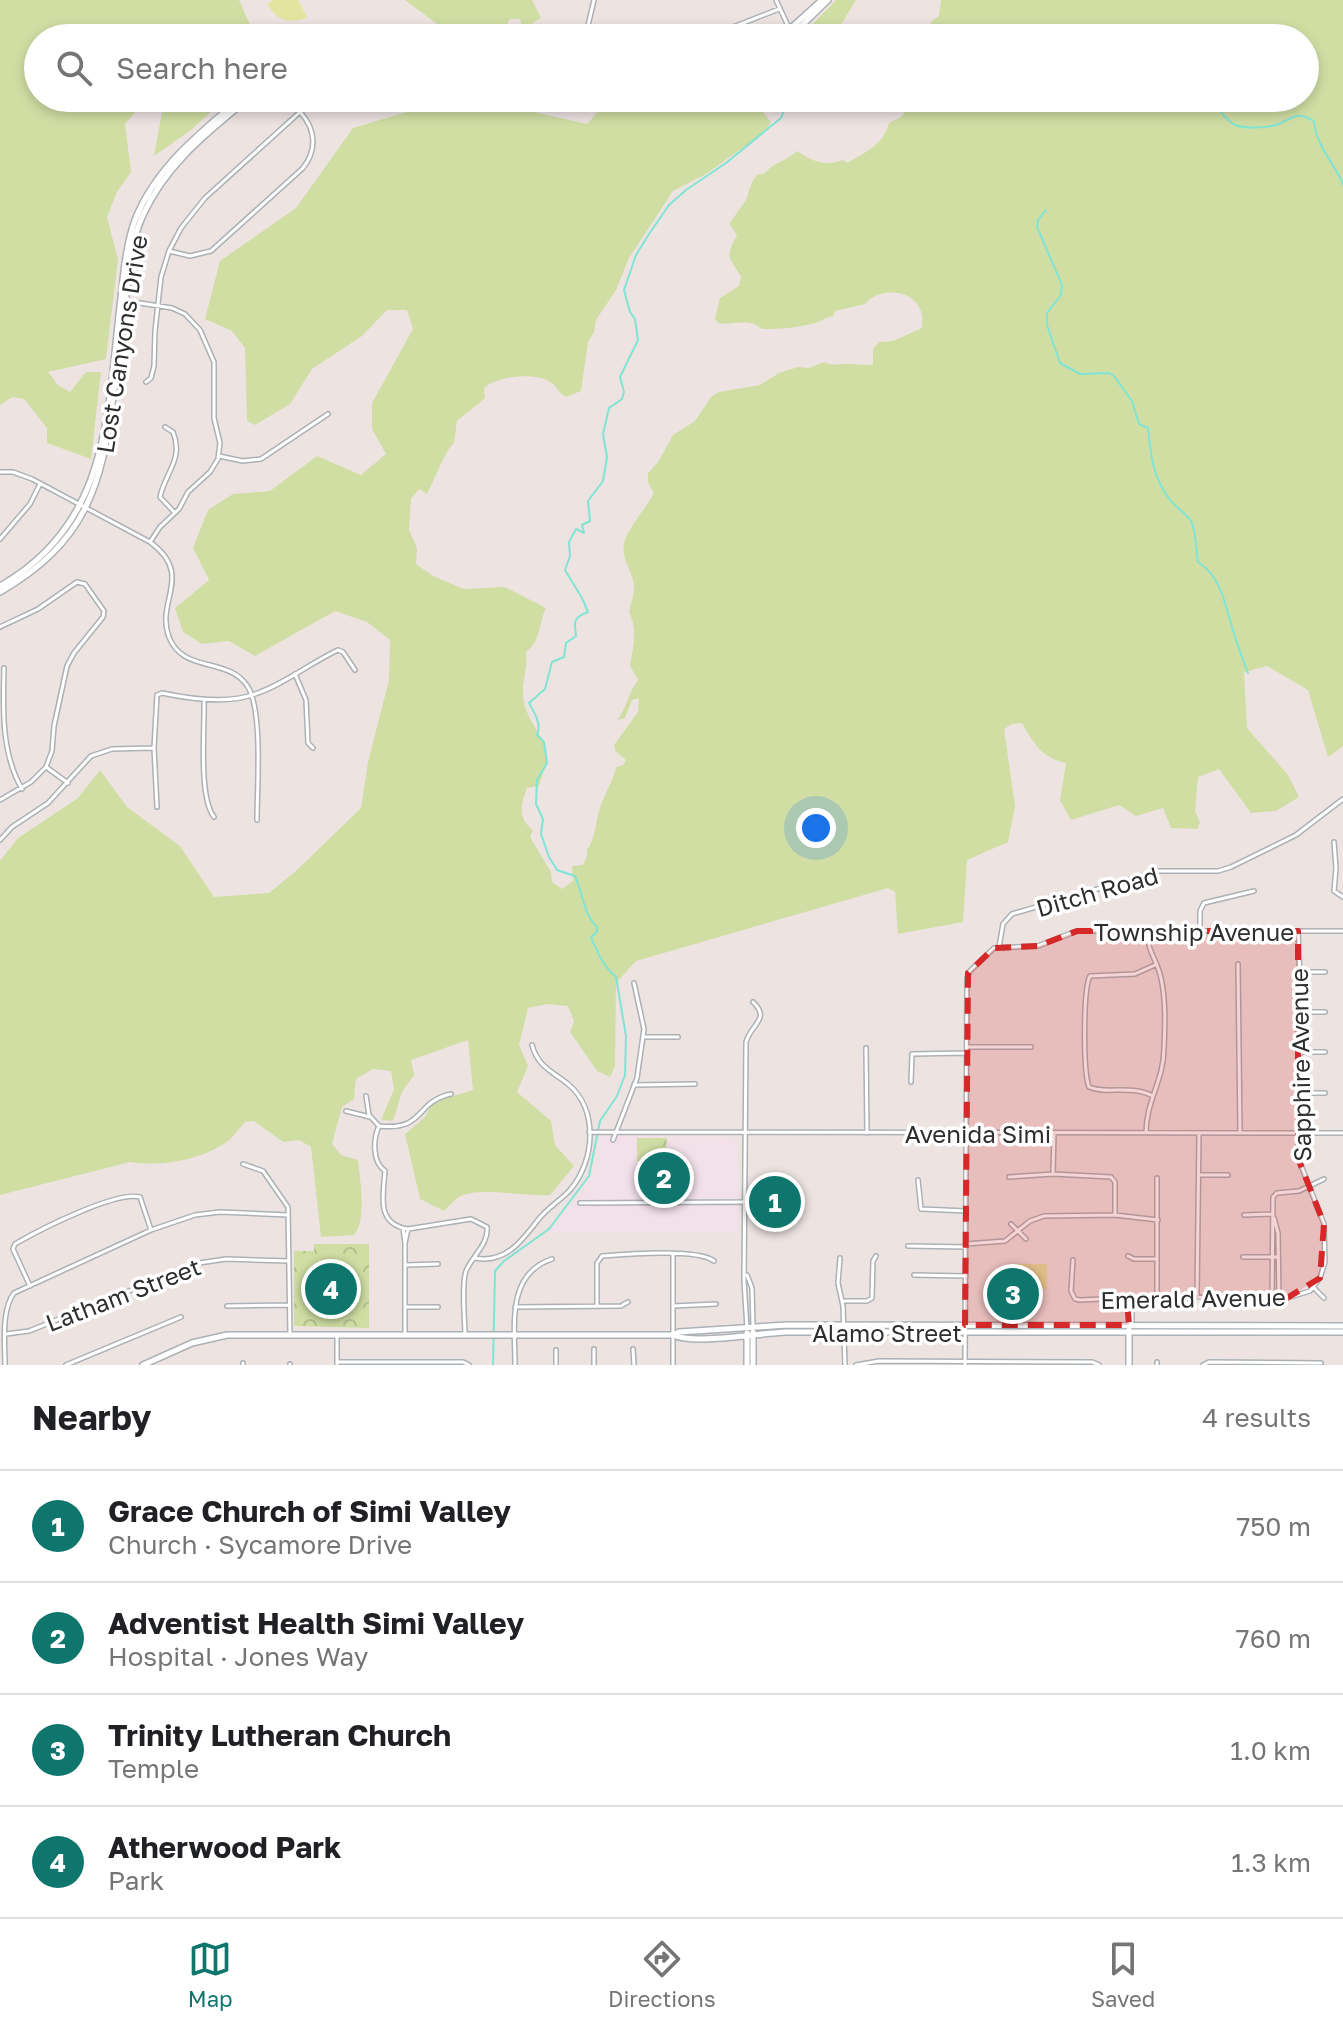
<!DOCTYPE html>
<meta charset="utf-8">
<style>
:root{--surface:#fff;--page:#f6f6f6;--text:#202124;--muted:#757577;--line:#e0e0e0;--accent:#0f766e}
body{margin:0;font-family:"Golos Text",sans-serif;background:var(--page);color:var(--text)}
.you{position:absolute;left:816px;top:828px;width:28px;height:28px;margin:-20px;border:6px solid #fff;border-radius:50%;background:#1a73e8;box-shadow:0 0 0 12px #1a73e833}
.badge{display:grid;place-items:center;width:52px;height:52px;border-radius:50%;background:var(--accent);color:#fff;font-size:26px;font-weight:700}
.pin{position:absolute;translate:-50% -50%;border:4px solid #fff;box-shadow:0 2px 8px #0006}
.list{margin:0;padding:0;list-style:none}
h2{display:flex;justify-content:space-between;align-items:center;height:104px;margin:0;padding:0 32px;font-size:34px}
h2 small{font-size:26px;font-weight:400;color:var(--muted)}
.list li{display:grid;grid-template-columns:52px 1fr auto;gap:24px;align-items:center;box-sizing:border-box;height:112px;padding:0 32px;border-top:2px solid var(--line)}
.list b{display:block;font-size:30px;white-space:nowrap}
.list p{margin:0;font-size:26px;white-space:nowrap;color:var(--muted)}
.list em{font-size:26px;font-style:normal;color:var(--muted)}
.icon{flex:none;width:44px;height:44px;fill:none;stroke:currentColor;stroke-width:2;stroke-linecap:round;stroke-linejoin:round}
.map{position:relative;flex:none;width:1343px;height:1365px;overflow:hidden}
.search{position:absolute;background:var(--surface);box-shadow:0 4px 12px #0003;left:24px;right:24px;top:24px;height:88px;display:flex;align-items:center;gap:20px;box-sizing:border-box;padding:0 28px;border-radius:44px;color:var(--muted);font-size:30px}
.sheet{height:552px;background:var(--surface)}
nav{display:flex;justify-content:space-around;align-items:center;box-sizing:border-box;height:112px;border-top:2px solid var(--line);background:var(--surface);font-size:22px;color:var(--muted)}
nav a{display:grid;justify-items:center;gap:4px}
nav .on{color:var(--accent)}
.map>svg:first-child{display:block}
</style>
<div class="map">
<svg width="1343" height="1365" viewBox="0 0 1343 1365">
<defs>
<pattern id="forest-crowns" width="20" height="18" patternUnits="userSpaceOnUse" patternTransform="scale(2)"><rect width="20" height="18" fill="#d0dea4"/><path d="M2 6a3 3 0 1 1 6 0M12 15a3 3 0 1 1 6 0" fill="none" stroke="#b3bf8e"/></pattern>
</defs>
<rect width="100%" height="100%" fill="#ede4e2"/>
<path fill="#f3e1e9" d="M601 1135 737 1138 739 1233H549L586 1185 593 1170Z"/>
<path fill="#d0dea4" d="M0 0H239L256 38H38V98H147L125 124 131 172 117 192 107 217 118 259 106 359 48 372 58 385 70 392 86 372H101L91 459 47 443V428L24 399 12 397 0 405Z
M405 0H532L541 18 523 29 520 19H510L503 30 449 33Z
M836 0H856L837 31 830 38H799Z
M941 0H1343V746L1328 757 1308 690 1267 666 1244 672 1247 728 1288 775 1299 797 1276 811 1251 813 1219 769 1198 777 1195 811 1200 822 1197 829 1171 828 1163 808 1136 816 1119 805 1071 820 1060 800 1066 763C1042 758 1034 744 1022 723L1012 724 1004 729 1015 806 1008 842 967 860 963 922 898 934 895 892 888 888 636 961 616 983 615 1066 610 1077 597 1071 570 1032 574 1021 568 1006 548 1004 528 1008 519 1045 528 1066 517 1092 551 1121 555 1145 574 1166 550 1195C526 1197 479 1186 459 1197 454 1200 448 1207 444 1211L420 1199 405 1134 424 1118 434 1102 473 1090 468 1040 411 1060 414 1075 402 1092 393 1121 381 1120 394 1089 391 1071 373 1069 356 1079 354 1099 342 1107 332 1144 341 1155 358 1160C360 1179 367 1220 354 1235L321 1237 311 1147 299 1140 283 1142 254 1121 245 1122C240 1128 234 1136 228 1141 202 1160 161 1167 130 1162L0 1195V861L18 838 78 798 100 770 127 807 180 846 214 897 269 893 297 870 361 808 368 762 389 680 390 640 367 622 335 611 255 656 229 641 202 644 183 632 175 608 209 580 193 548 208 510 233 494 270 491 317 456 361 475 386 454 372 429V403L413 329 407 310H387L362 336 312 369 290 404 255 425 247 421 245 348 232 331 205 319 220 261 296 208 353 128 427 106 433 98H520L522 104 538 113 587 124 610 98H758L755 102 771 122 765 132 706 174 673 191 629 258 616 290 596 320 594 332 588 342 581 391 566 397C558 393 556 384 547 380 531 373 497 376 484 388L485 398 457 421 454 443C446 449 434 481 427 494L419 489 411 499 409 530 417 548 416 564 433 576 464 589 505 587 546 608C538 624 542 640 526 652 528 667 522 681 523 696 525 719 541 731 546 749 549 760 542 775 539 786L527 788C521 804 517 818 533 830L530 837 551 872 552 882 562 889 573 881 572 866 583 865 587 856V850C597 836 595 820 601 805 606 791 613 781 616 767L623 765 626 760 615 751 614 745 638 712 639 698 632 700 625 718 617 720C627 708 628 693 638 680L630 666C633 648 638 630 629 612 631 602 636 591 633 580 629 565 619 554 626 537 633 522 646 508 654 493L648 483V473L658 462 673 435 695 421 711 397 719 392 760 385 779 373 798 367 809 368 824 362C836 367 840 363 852 364 860 364 864 366 873 364V349L879 342 893 341 922 328C922 322 923 315 920 309 911 288 877 288 865 304L835 311 833 316C825 317 822 321 815 323 797 328 780 329 762 329 749 317 734 326 718 323L715 319 720 298 739 286 741 277C728 255 725 258 737 235L729 224 746 200 752 182 757 175 765 173C774 162 787 161 797 151 812 161 825 167 843 160L847 163C866 152 883 145 889 123L901 117 916 98H1305V38H921L932 21 939 16Z
M158 98H226L191 130 154 156 163 107Z"/>
<path fill="url(#forest-crowns)" d="M637 1138H667L665 1159 637 1161Z
M314 1244H369V1328L294 1326V1251H314Z"/>
<path fill="#e4e4a1" d="M274 0H298L307 17C289 25 276 20 267 4Z
M1009 1264H1047V1289H1020V1283H1005V1273L1009 1272Z"/>
<g fill="none" stroke-linecap="round" stroke-linejoin="round">
<path stroke="#80e4d5" stroke-width="2" d="M1209 98C1216 106 1226 120 1235 125 1246 129 1268 128 1279 124 1295 117 1296 111 1314 121 1316 146 1333 161 1343 184
M1046 210 1038 220 1037 227 1062 285 1061 295 1047 313V325L1060 363 1080 374 1109 373 1114 376 1132 401 1139 424 1148 428C1151 455 1152 476 1170 500 1176 508 1188 514 1192 523 1196 534 1196 550 1198 562 1222 577 1225 606 1233 630 1237 645 1243 659 1248 673
M493 1365 495 1271 504 1261 549 1229 589 1176 600 1121 617 1096 625 1075 626 1036 616 977C602 965 599 954 591 938L597 931V927C583 914 583 893 575 876L557 870 549 857 541 834 543 819 536 804 537 780 547 763 544 742 537 735C542 724 534 712 529 703L545 689 552 662 564 657 566 643 576 636C575 624 571 618 588 612L582 598 565 570 570 556 569 542 576 529 584 533 582 525 590 521 588 501 603 481 607 457 603 434 609 408 622 399 624 392 620 377 638 340 635 319 630 312 624 290 636 255 649 234 669 205 686 190 726 163 781 118 789 98"/>
<g stroke="#abb1b5" stroke-width="6">
<path id="street" d="M776 0 789 28
M711 30 733 27 779 9
M586 34 594 0
M169 251 190 256 211 251 303 168C317 150 316 130 301 113
M127 301 172 308 185 314 200 330 214 362V418L220 443 218 459 210 472 188 492 179 509 160 527 150 542
M146 382 151 378 154 366 155 331 161 277 169 251 181 228 205 198 300 112 320 98
M165 427 173 432C184 459 165 473 160 497L175 513
M219 456 243 461 261 459 328 414
M0 472H13L32 479 150 542C195 575 155 601 169 637 183 674 229 656 248 687 263 712 257 788 257 820
M0 539 30 504 40 484
M0 627 38 609 77 582 85 584 104 611 103 617 74 653 67 666 54 726 52 751 46 767 31 782 0 800
M4 668C3 709 1 753 22 789
M295 674 306 700 308 743 313 748
M204 699C205 727 198 796 214 817
M46 767 68 783
M157 807 154 748 157 695 162 693C190 699 228 704 255 694 285 684 310 663 338 650L343 652 355 670
M0 840 12 827 48 803 91 756 112 749 153 748
M1334 842 1336 868 1334 891 1343 897
M1200 931V911L1204 903 1254 891
M999 947 1003 924 1012 914 1159 871H1218L1231 867 1296 835 1343 799
M1238 964 1240 1133
M1298 972H1325
M1300 1012H1325
M643 1037H678
M967 1047H1031
M866 1048 867 1133
M1299 1052H1325
M911 1082 912 1054 967 1053
M634 1085 695 1084
M1298 1093H1325
M366 1096 369 1115 379 1126C373 1139 372 1162 385 1171 383 1196 376 1224 408 1229L471 1219 487 1227C489 1244 472 1256 466 1271 461 1284 465 1320 465 1335
M1153 1096C1130 1084 1107 1095 1089 1087 1083 1071 1083 989 1090 976L1135 974 1155 965
M346 1111 370 1117
M379 1126C426 1131 414 1102 451 1094
M589 1132 1343 1133
M1146 1133C1146 1101 1164 1080 1164 1048 1165 1025 1166 1001 1161 978 1157 959 1148 954 1147 931
M613 1140 637 1078 644 1029 634 983
M243 1164 263 1171 288 1207 290 1335
M1053 1173 1054 1133
M1199 1175H1228
M1009 1177 1053 1174 1111 1177 1115 1182V1215
M918 1180 921 1209 966 1211
M580 1203 747 1202
M1244 1215 1272 1214
M1274 1218 1278 1233 1279 1297
M1011 1224 1026 1239
M403 1228 405 1243
M966 1244 1005 1241 1030 1221 1044 1216 1115 1215 1158 1220
M908 1246 966 1247
M673 1253V1365
M1128 1256 1134 1259H1157
M1243 1257H1278
M475 1258C505 1264 522 1241 538 1220 547 1208 560 1201 570 1190 595 1161 599 1110 568 1084 552 1071 538 1067 532 1045
M840 1258 838 1283 843 1306 845 1365
M1073 1260 1071 1291 1075 1299 1080 1300 1166 1296 1287 1298 1310 1291 1320 1278 1325 1262 1324 1224 1298 1158V1102L1301 1071 1298 1033 1301 1005 1298 931
M406 1265 438 1264
M747 1275 752 1288 753 1326
M914 1275 966 1276
M30 1286 13 1249 15 1244C39 1230 115 1191 140 1197L151 1230
M1314 1288 1324 1298
M1157 1297V1178
M1197 1297 1199 1133
M1127 1298 1129 1325
M1272 1299 1273 1197 1277 1193 1299 1191 1324 1179
M842 1301H867L872 1298 873 1261 876 1256
M227 1306 289 1305
M597 1306V1263L602 1256C626 1254 697 1248 714 1261
M673 1306 716 1304
M406 1307H438
M515 1307 621 1306 628 1302
M1129 1325 1132 1321V1298
M747 1328 744 1281 746 1042C751 1024 771 1019 753 1002
M6 1334 29 1331 199 1263 226 1259 289 1261
M405 1335V1243L408 1229
M337 1337V1365
M594 1349V1365
M633 1349 634 1365
M556 1350V1365
M337 1362H463L469 1365
M1157 1362V1365
M243 1363V1365
M5 1365C5 1344 1 1310 14 1293L151 1230 195 1215 220 1212 288 1215
M66 1365 181 1317
M290 1365V1364
M515 1365C515 1326 506 1274 552 1259
M856 1365 879 1361 1092 1362 1099 1365
M965 1365 967 978 970 971 994 948 1038 946 1077 931H1343
M1203 1365 1209 1362 1321 1363"/>
</g>
<g stroke="#abb1b5" stroke-width="8">
<path id="secondary" d="M453 38 554 33 602 38
M780 38 822 0
M789 38 828 0
M0 586C112 523 107 410 121 298 124 272 126 245 135 220 156 167 199 134 241 98
M0 592C85 543 102 487 113 396 117 365 122 335 125 305 129 274 130 243 143 215 166 164 207 133 249 98
M1129 1330V1365
M747 1333V1365
M673 1335C695 1345 759 1333 786 1332H1343
M143 1365 192 1343 227 1335H673L679 1332 787 1325 1343 1326
M753 1365V1332"/>
</g>
<use href="#street" stroke="#fff" stroke-width="3"/>
<use href="#secondary" stroke="#fff" stroke-width="5"/>
</g>
<path fill="#d62828" fill-opacity="0.2" stroke="#d62828" stroke-width="6" stroke-dasharray="16 10" stroke-linejoin="round" d="M1077 931H1298V1158L1324 1224 1320 1278 1287 1298H1127L1129 1325H965L968 973 994 948 1038 946Z"/>
<g text-anchor="middle" dominant-baseline="central" stroke-width="7" stroke-linejoin="round" paint-order="stroke">
<g font-size="24" fill="#2e2e2e" stroke="#fff">
<text transform="translate(121 344) rotate(-81)">Lost Canyons Drive</text>
<text transform="translate(1097 891) rotate(-16)">Ditch Road</text>
<text x="1194" y="931">Township Avenue</text>
<text transform="translate(1300 1065) rotate(-91)">Sapphire Avenue</text>
<text x="978" y="1133">Avenida Simi</text>
<text transform="translate(123 1294) rotate(-21)">Latham Street</text>
<text transform="translate(1193 1298) rotate(-1)">Emerald Avenue</text>
<text x="887" y="1332">Alamo Street</text>
</g>
</g>
</svg>
<div class="you"></div>
<div class="pin badge" style="left:775px;top:1202px">1</div>
<div class="pin badge" style="left:664px;top:1178px">2</div>
<div class="pin badge" style="left:1013px;top:1294px">3</div>
<div class="pin badge" style="left:331px;top:1289px">4</div>
<div class="search"><svg class="icon" aria-label="search" viewBox="0 0 24 24"><circle cx="10" cy="10" r="6"/><path d="M15 15l6 6"/></svg>Search here</div>
</div>
<section class="sheet">
<h2>Nearby<small>4 results</small></h2>
<ul class="list">
<li><span class="badge">1</span><div><b>Grace Church of Simi Valley</b><p>Church · Sycamore Drive</p></div><em>750 m</em></li>
<li><span class="badge">2</span><div><b>Adventist Health Simi Valley</b><p>Hospital · Jones Way</p></div><em>760 m</em></li>
<li><span class="badge">3</span><div><b>Trinity Lutheran Church</b><p>Temple</p></div><em>1.0 km</em></li>
<li><span class="badge">4</span><div><b>Atherwood Park</b><p>Park</p></div><em>1.3 km</em></li>
</ul>
</section>
<nav>
<a class="on"><svg class="icon" aria-label="map" viewBox="0 0 24 24"><path d="M3 6l6-2 6 2 6-2v14l-6 2-6-2-6 2zM9 4v14M15 6v14"/></svg>Map</a>
<a><svg class="icon" aria-label="directions" viewBox="0 0 24 24"><path d="M12 3l9 9-9 9-9-9zM9 14v-3h6M13 9l2 2-2 2"/></svg>Directions</a>
<a><svg class="icon" aria-label="saved" viewBox="0 0 24 24"><path d="M7 4h10v16l-5-4-5 4z"/></svg>Saved</a>
</nav>
